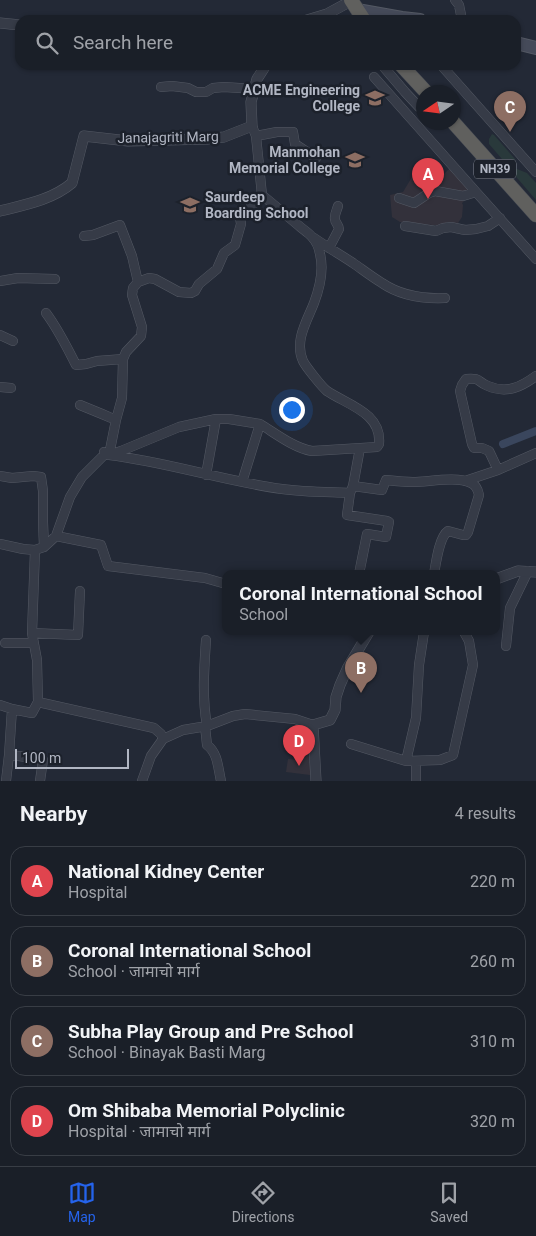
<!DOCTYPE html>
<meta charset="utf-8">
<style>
:root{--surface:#1a1f28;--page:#232730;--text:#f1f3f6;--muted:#9fa2a8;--line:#383d45;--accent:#2563eb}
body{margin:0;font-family:Roboto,"Noto Sans Devanagari",sans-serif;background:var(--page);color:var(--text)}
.compass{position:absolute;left:416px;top:85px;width:45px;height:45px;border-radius:50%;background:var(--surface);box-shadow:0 1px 4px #0004;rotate:257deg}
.scale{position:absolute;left:15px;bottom:12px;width:114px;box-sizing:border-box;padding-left:5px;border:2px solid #b1b6c3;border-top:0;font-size:14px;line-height:18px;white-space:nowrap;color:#b1b6c3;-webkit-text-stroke:4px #1c212b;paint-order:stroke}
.you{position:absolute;left:291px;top:409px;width:18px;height:18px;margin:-12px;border:4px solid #fff;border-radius:50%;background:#1a73e8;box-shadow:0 0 0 8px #1a73e833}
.badge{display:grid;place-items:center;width:32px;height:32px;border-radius:50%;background:var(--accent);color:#fff;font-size:16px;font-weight:700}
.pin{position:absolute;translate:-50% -41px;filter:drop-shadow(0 1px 2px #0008)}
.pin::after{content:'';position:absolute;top:26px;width:18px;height:15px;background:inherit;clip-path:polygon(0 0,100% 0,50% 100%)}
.popup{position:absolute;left:222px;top:570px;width:278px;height:65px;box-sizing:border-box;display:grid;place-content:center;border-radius:10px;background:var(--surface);filter:drop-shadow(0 1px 4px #0005);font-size:16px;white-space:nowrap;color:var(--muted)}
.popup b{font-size:19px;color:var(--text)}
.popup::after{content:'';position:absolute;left:50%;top:100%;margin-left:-10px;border:10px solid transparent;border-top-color:var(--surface)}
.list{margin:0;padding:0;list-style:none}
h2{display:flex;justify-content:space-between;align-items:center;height:65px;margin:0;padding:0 20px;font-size:21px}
h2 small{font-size:16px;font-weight:400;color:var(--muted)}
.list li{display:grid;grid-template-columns:32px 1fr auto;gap:15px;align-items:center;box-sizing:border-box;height:70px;margin:0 10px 10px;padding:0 10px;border:1px solid var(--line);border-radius:15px}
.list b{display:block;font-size:19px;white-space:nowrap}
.list p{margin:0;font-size:16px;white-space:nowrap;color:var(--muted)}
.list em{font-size:16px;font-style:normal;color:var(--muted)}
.icon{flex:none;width:28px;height:28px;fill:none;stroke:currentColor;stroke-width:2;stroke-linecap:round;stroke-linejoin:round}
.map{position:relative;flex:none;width:536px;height:781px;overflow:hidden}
.search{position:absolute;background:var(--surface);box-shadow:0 1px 4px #0004;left:15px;right:15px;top:15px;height:55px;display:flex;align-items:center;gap:12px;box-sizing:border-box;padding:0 18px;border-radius:15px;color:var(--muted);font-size:19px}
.sheet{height:385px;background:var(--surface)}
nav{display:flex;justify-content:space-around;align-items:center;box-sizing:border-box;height:70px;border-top:1px solid var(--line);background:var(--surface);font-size:14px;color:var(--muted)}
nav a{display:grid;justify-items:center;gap:2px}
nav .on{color:var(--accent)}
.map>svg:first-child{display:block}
</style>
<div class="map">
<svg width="536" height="781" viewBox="0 0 536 781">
<rect width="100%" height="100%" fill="#232936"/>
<path fill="#33313b" d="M449 169 472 193 462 203 463 205 462 217 458 223 447 222 443 226 400 222 392 217 390 195 403 192 412 177 427 175 436 181 437 176 444 174Z
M300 752 312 754 310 775 286 772 288 759 298 760Z"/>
<path fill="#29393b" d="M492 134 494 135 515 159 514 162 510 166H508L489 144V139Z
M517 169 527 173 536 183V200L512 172 513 170Z"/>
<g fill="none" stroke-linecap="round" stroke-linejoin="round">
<path stroke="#3a465d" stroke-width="8" d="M503 444 536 431"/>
<g stroke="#545964" stroke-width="10">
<path id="minor" d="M455 0 459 5 462 20
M382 65 405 92 419 107
M441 65 536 172
M374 77 476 192
M161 87 172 86 188 88 196 92H206L213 88 224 87 255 89
M252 126 256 136 262 195C274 205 286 215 298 225 302 229 308 232 312 237 317 242 319 248 320 254 324 270 320 287 314 303 307 321 294 341 303 361 306 367 322 387 327 391 348 405 382 413 379 444L377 447 312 451C294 448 275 433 260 424
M256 136 277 132H293L295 144 316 158
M399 198 414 203 429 193 435 191 463 196 476 192 536 259
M405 226 436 231 443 228 451 227 465 230 476 229 488 226 500 218
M84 236 93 235 120 225 132 256 138 282
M314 238C327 247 341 255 353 263 363 270 372 277 382 283 401 296 422 299 445 298
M329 248 339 229C339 225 335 223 335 219 334 215 337 210 338 206
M0 281 18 278 55 279
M46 313C58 329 67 347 76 365L86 364 97 361 123 359
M0 335 13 341
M0 387 11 388
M80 405 102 414 116 420 122 398 123 359 126 352 141 336 142 327 132 295 133 288 138 282 149 278 155 279 179 292 191 293 195 291 199 284 217 269 224 253 235 245 241 224 240 217 248 210 262 195
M112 454 121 451 179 427 216 419
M109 455C168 462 223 481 282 489 304 492 328 492 350 493L353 486 382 490 386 480C395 481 404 482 413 482 428 482 457 476 471 483 476 485 478 490 479 495L468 532 466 535H463L448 531C439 537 436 563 434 574
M498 470 489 451 482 448H474L472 444 460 391 462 385 466 379C482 378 476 381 488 386 507 394 521 387 536 376
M206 475 216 419H229L260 424 242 482
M0 476 12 478 33 476 41 477 43 491V522L44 547
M465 481 498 470 536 453
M353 486 360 448
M350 493 347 515 387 521 389 522 386 537 367 534 359 574
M56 536 101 545 108 566 205 578 226 584
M0 544 23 549 35 550 44 547 56 536 70 497 82 477 104 455V452L109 455 116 420
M32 633 78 635 80 591
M206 640C204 670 202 697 207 726
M5 643H33
M506 646 510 608 528 571
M38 702 154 728 161 734 163 739
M0 705 12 709 32 713 38 702 37 660 32 633 35 550
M205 726 207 745C218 753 218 768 221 781
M351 744 406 761 440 760 453 755 473 665 469 641 464 632
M9 755 36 758 43 760 40 781
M406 761 416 718 419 665 424 632
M6 781 9 755 12 709
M142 781 151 756 163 739 183 730 207 726 233 716 245 714 295 719 313 725
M416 781V761"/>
</g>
<g stroke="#545964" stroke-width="11">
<path id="tertiary" d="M307 20 327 14 351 1
M0 23 20 25
M0 211C24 205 52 200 72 183L84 136 128 141 207 139 224 137 252 126 251 102 257 79 266 65
M496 579 518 571 536 572
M316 781 313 725 330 720 335 710 336 697 340 685 348 667 369 632"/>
</g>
<g stroke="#545964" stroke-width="14">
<path id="secondary" d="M357 10 402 18 420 20
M516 43 536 48"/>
</g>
<g stroke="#414651" stroke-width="15">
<path id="trunk" d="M351 0 364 20
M401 65 426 92
M453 122 536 215"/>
</g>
<use href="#minor" stroke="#363b47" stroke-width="9"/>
<use href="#tertiary" stroke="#363b47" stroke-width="10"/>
<use href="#secondary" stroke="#454a59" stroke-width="12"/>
<use href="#trunk" stroke="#60605e" stroke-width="14"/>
</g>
<defs>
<g id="university-bare" transform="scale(1.5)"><path d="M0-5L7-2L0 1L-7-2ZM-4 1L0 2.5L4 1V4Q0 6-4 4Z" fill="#8d6e63" stroke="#1c212b" stroke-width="2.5" paint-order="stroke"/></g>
<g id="school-bare" transform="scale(1.5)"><path d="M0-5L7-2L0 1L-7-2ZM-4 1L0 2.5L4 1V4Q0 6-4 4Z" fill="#8d6e63" stroke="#1c212b" stroke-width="2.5" paint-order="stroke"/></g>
</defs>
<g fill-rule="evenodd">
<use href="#university-bare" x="375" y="98"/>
<use href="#university-bare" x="355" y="160"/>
<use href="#school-bare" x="190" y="205"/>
</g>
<g text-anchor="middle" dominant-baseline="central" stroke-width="5" stroke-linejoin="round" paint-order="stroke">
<rect fill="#1c212b" stroke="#848995" stroke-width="1" x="474" y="159.5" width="42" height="19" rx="4"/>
<g font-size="12" font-weight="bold" fill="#b1b6c3">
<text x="495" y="169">NH39</text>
</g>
<g font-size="14" font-weight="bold" fill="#b1b6c3" stroke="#1c212b" text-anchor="end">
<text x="360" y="90">ACME Engineering<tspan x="360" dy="16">College</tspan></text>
<text x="340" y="152">Manmohan<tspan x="340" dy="16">Memorial College</tspan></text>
<text x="205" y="197" text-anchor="start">Saurdeep<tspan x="205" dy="16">Boarding School</tspan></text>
</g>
<g font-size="14" fill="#b1b6c3" stroke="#1c212b">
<text transform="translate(168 137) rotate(-1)">Janajagriti Marg</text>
</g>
</g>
</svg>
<svg class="compass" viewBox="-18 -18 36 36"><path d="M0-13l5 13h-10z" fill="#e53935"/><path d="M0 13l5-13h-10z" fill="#9fa2a8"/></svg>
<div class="scale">100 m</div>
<div class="you"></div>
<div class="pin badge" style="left:428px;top:199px;background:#e0444e">A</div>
<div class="pin badge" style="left:361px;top:693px;background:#8d6e63">B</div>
<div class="popup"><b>Coronal International School</b>School</div>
<div class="pin badge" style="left:510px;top:132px;background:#8d6e63">C</div>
<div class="pin badge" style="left:299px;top:766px;background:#e0444e">D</div>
<div class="search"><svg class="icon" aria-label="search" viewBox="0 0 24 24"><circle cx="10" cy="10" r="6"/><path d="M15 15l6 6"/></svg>Search here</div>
</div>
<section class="sheet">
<h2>Nearby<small>4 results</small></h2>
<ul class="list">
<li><span class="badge" style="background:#e0444e">A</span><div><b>National Kidney Center</b><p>Hospital</p></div><em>220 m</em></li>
<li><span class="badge" style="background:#8d6e63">B</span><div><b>Coronal International School</b><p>School · जामाचो मार्ग</p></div><em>260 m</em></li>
<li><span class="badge" style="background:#8d6e63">C</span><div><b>Subha Play Group and Pre School</b><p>School · Binayak Basti Marg</p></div><em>310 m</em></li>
<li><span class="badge" style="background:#e0444e">D</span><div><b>Om Shibaba Memorial Polyclinic</b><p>Hospital · जामाचो मार्ग</p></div><em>320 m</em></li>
</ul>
</section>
<nav>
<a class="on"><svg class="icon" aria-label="map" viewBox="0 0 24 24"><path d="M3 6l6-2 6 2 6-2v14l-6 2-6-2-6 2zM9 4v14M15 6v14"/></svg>Map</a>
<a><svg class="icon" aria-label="directions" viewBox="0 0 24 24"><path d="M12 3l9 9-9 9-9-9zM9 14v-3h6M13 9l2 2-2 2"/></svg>Directions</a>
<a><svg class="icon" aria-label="saved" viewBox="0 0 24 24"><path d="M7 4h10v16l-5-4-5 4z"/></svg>Saved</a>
</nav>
